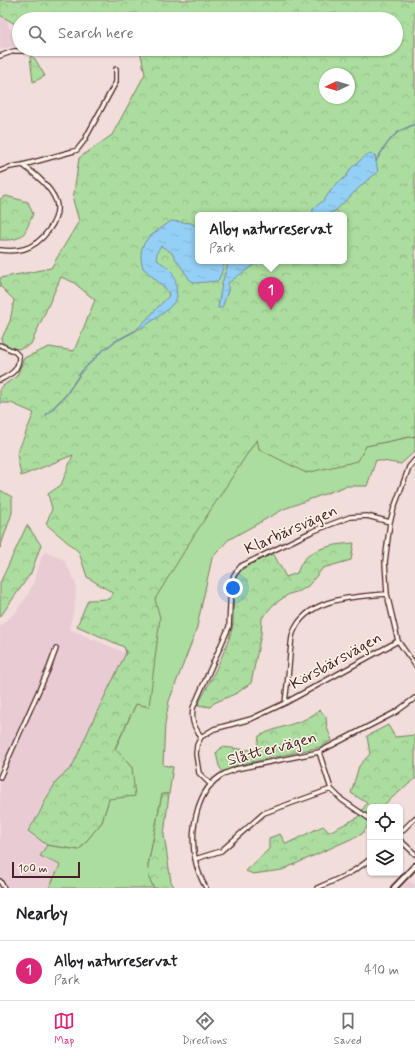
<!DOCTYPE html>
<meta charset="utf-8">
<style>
:root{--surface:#fff;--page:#f6f6f6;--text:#202124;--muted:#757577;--line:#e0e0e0;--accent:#db2777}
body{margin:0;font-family:Mynerve,sans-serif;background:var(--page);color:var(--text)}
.controls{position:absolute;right:12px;bottom:12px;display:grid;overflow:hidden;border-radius:6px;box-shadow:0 1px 3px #0004}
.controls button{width:36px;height:36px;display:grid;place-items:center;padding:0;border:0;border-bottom:1px solid var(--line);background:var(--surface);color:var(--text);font:20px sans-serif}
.compass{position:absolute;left:319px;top:68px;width:36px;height:36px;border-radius:50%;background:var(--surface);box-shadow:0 1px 3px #0004;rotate:266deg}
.scale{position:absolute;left:12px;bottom:10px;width:68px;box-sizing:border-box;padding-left:4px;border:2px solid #4a1f2b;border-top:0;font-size:11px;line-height:14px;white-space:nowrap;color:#4a1f2b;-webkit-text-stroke:3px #fcf5e5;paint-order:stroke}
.you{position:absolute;left:233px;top:588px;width:14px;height:14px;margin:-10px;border:3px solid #fff;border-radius:50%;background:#1a73e8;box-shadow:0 0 0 6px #1a73e833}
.badge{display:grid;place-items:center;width:26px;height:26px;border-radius:50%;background:var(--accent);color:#fff;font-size:13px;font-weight:700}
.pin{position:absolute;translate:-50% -33px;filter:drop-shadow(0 1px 2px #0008)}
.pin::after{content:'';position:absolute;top:21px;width:14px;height:12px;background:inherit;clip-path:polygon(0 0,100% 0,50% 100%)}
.popup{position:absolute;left:195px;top:212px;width:152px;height:52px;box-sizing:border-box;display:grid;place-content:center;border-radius:6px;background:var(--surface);filter:drop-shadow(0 1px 3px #0005);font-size:13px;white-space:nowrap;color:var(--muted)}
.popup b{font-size:15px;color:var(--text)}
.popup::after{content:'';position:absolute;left:50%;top:100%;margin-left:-8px;border:8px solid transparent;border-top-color:var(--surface)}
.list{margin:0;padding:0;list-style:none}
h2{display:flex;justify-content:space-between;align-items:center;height:52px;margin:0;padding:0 16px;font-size:17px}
h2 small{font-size:13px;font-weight:400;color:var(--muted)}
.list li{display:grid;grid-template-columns:26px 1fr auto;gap:12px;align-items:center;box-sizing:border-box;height:60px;padding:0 16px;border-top:1px solid var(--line)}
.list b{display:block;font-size:15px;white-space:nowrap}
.list p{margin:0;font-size:13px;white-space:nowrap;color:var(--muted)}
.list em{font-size:13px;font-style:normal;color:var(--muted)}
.icon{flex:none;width:22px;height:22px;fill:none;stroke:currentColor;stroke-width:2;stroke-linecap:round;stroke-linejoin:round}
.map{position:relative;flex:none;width:415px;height:888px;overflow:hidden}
.search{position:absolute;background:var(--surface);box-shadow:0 1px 3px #0004;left:12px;right:12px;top:12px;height:44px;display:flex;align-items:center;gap:10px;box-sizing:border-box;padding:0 14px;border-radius:22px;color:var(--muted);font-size:15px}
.sheet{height:112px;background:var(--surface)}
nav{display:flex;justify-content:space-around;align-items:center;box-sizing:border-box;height:56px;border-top:1px solid var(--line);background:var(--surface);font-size:11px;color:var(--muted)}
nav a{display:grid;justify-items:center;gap:2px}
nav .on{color:var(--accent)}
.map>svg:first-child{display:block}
</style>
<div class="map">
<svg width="415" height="888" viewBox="0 0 415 888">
<defs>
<pattern id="forest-crowns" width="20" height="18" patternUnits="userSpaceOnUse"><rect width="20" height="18" fill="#abdd9e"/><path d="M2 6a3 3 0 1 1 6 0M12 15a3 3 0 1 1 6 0" fill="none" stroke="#95bd88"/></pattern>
<pattern id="water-ripples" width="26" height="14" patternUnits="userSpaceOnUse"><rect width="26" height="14" fill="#94d0f5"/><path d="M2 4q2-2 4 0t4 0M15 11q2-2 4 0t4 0" fill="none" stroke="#81b2d2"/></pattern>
</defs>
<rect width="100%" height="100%" fill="#f1ddda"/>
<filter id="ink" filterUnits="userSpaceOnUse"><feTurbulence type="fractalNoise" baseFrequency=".025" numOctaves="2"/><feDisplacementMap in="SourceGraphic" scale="8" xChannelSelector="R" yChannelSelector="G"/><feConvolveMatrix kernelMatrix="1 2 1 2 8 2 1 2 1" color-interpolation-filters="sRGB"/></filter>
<g filter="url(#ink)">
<path fill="#e9ccd3" d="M0 15 7 19 15 46 0 49Z
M45 552 53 554 64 560 76 584 75 606 69 629 126 653 94 718 72 767 58 779 46 799 39 814 28 831 47 845 40 856 61 865 49 888H0V626L17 611 21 604 26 598 33 584 42 555Z
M408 881 415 884V888H401Z"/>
<path fill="#abdd9e" stroke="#7a7e64" d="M255 424 366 446 415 436V451L401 464 376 460 367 486H346L284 509 228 540 212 558 196 631 169 701 165 724 163 765 173 767 169 794H162L148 865 149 878 154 888H49L60 865 40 856 47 845 79 850 102 822 109 799 132 768 115 749 136 704 149 706V577Z"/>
<path fill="url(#forest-crowns)" stroke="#7a7e64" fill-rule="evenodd" d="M0 0H415V436L366 446 358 461 306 473 259 449 257 439 193 537 155 599 160 618 149 707 136 704 115 748 132 768 135 796 109 799 102 822 79 850 47 845 28 831 39 814 46 799 58 779 72 767 94 718 126 653 124 647 77 626 88 600 109 599 113 593 87 577 79 552 46 524 52 509 48 494 61 485 73 455 21 476 17 454 34 413 11 403H0V388L17 376 24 358 49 347 74 351 95 300 73 282 61 277 31 344C20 351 9 351 1 340L10 321 14 300 0 286V278L51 268 79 221 73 200 79 158 112 135 145 74 140 50 136 49H396V19H19V24H15L0 15ZM325 74H349V98H325ZM198 215H344V261H198Z
M31 56 35 59 45 76 33 82 30 57Z
M6 196 28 202 33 214C24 234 25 241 0 240V199Z
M0 490 12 497V513L0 548Z
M27 525 41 545 31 573 0 617V583Z
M354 543 351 560 323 568 308 586 300 591 289 594 273 605 262 618 261 634 251 683 237 693 214 703 210 707 198 705C210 681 225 654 232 629 235 615 231 587 237 576 243 565 262 559 273 553L286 577 297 573C299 569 300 564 303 561 313 547 338 544 354 543Z
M320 710 326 717 327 728 332 740 320 747 235 766 223 772 219 766 216 753 222 747 249 750 257 749 259 736C271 730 283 727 295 723 304 721 313 715 320 710Z
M388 725 395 737 415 735V779L381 807H370V823L362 834 282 870 253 874 246 871 269 849V838L280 834 286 844 323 826 329 832 357 818 367 803 351 793 359 766 370 754 367 736Z
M162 794H169L164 835 171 882 175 888H154L149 878 148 866Z"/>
<path fill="url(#water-ripples)" stroke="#7689a4" d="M368 154 375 155 378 172 364 183 335 211 325 215H313V209L324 200 335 185 346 177 351 168Z
M171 221 191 223 198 227V261H259L228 283V291L222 308H218L222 283 228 264 227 261 225 262 219 279 217 281 195 283 190 280 171 252 161 246C157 251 156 254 157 260 177 273 175 275 177 297 172 310 147 325 135 331 147 320 157 307 169 296L168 291 143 268C135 240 152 236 171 221Z"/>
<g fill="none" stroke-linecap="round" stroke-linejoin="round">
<path stroke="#7689a4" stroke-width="1.5" d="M376 161C382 151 388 140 397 133 403 129 409 127 415 124
M46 415 66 395 82 371 101 352 114 342 135 331"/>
<g stroke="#4a1f2b" stroke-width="6">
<path id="minor" d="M0 56 14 51H24
M0 171 10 167 23 165 74 151 77 150 84 141 116 82V69
M0 250C8 251 17 251 24 249 41 244 62 220 56 201 50 186 36 175 23 165
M0 345 14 351 19 356C19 370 12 374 0 380
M415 460 409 467 394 508 390 522 385 562 387 594 398 641 415 665
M285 703 398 641
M201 737C194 726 191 722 193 708L229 627 231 584 234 575 241 566 311 532 350 517 367 516 390 522
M319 752 331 789 342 800 370 819
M0 777 49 668 56 649
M211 785 199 773 198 767 196 754 197 745 201 737 214 729 251 719 285 703C287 686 289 670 290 654 291 647 291 639 293 633 307 597 355 597 387 594
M400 833 415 818
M400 840 415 854
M195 859 221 851 264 813 331 789
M0 881 4 888
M206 888C201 879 197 869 195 859 190 830 196 789 224 774 228 772 232 771 236 769L319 752 396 712 415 698
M317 888C336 880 355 872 370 859"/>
</g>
<g stroke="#4a1f2b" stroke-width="8">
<path id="tertiary" d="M394 888 415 866"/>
</g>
<use href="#minor" stroke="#fcf5e5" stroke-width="3.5"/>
<use href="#tertiary" stroke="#fcf5e5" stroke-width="4.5"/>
</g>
</g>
<g text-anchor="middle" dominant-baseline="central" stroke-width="3" stroke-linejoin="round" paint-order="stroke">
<g font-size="16" fill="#4a1f2b" stroke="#fcf5e5">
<text transform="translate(291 530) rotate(-24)">Klarbärsvägen</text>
<text transform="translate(336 661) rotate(-29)">Körsbärsvägen</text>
<text transform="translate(272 749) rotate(-15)">Slåttervägen</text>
</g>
</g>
</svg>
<div class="controls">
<button><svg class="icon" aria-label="locate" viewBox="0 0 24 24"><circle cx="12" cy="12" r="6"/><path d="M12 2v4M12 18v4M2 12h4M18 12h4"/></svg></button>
<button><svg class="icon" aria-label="layers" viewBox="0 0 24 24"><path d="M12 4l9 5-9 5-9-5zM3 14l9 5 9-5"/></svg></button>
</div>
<svg class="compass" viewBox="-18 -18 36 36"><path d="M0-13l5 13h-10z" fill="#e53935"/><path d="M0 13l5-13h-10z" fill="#757577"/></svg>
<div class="scale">100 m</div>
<div class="you"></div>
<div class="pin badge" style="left:271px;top:310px">1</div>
<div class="popup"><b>Alby naturreservat</b>Park</div>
<div class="search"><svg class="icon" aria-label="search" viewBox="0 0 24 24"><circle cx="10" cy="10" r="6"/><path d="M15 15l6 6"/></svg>Search here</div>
</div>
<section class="sheet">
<h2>Nearby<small></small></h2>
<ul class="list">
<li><span class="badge">1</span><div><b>Alby naturreservat</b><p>Park</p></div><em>410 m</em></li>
</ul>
</section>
<nav>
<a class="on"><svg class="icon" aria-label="map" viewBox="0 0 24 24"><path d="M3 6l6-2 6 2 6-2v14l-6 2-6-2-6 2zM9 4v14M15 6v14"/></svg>Map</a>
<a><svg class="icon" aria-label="directions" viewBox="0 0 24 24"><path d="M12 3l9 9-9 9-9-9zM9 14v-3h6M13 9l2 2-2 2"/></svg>Directions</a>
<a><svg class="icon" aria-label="saved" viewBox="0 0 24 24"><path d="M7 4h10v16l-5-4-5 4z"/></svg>Saved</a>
</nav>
